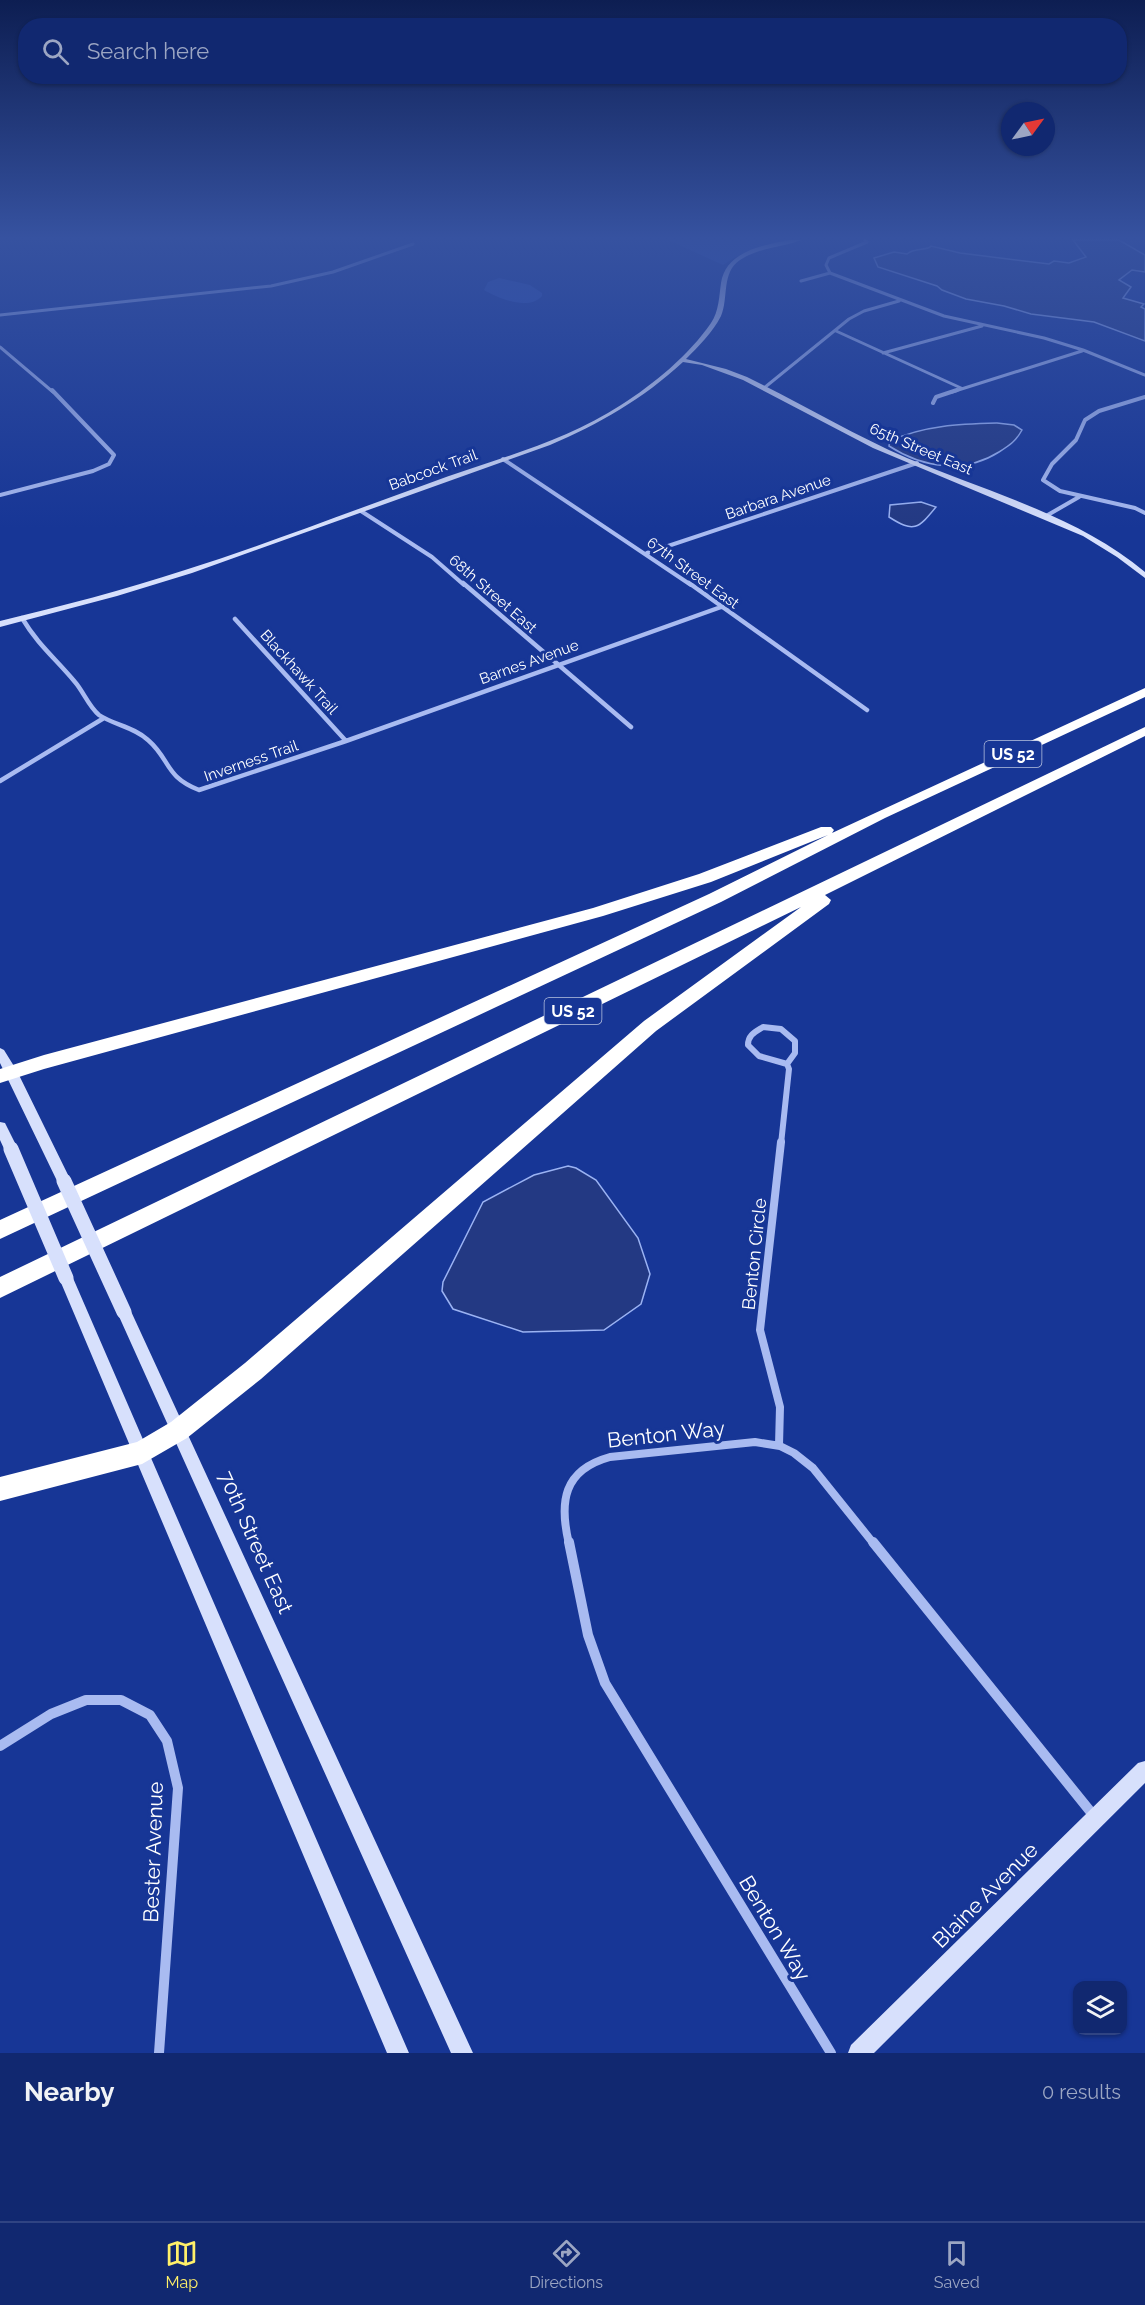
<!DOCTYPE html>
<style>
:root{--surface:#112870;--page:#1a3075;--text:#f1f3f6;--muted:#9ca6c3;--line:#304483;--accent:#fff069}
body{margin:0;font-family:Raleway,sans-serif;background:var(--page);color:var(--text)}
.controls{position:absolute;right:18px;bottom:18px;display:grid;overflow:hidden;border-radius:12px;box-shadow:0 2px 4px #0004}
.controls button{width:54px;height:54px;display:grid;place-items:center;padding:0;border:0;border-bottom:2px solid var(--line);background:var(--surface);color:var(--text);font:30px sans-serif}
.compass{position:absolute;left:1001px;top:102px;width:54px;height:54px;border-radius:50%;background:var(--surface);box-shadow:0 2px 4px #0004;rotate:57deg}
.list{margin:0;padding:0;list-style:none}
h2{display:flex;justify-content:space-between;align-items:center;height:78px;margin:0;padding:0 24px;font-size:26px}
h2 small{font-size:20px;font-weight:400;color:var(--muted)}
.icon{flex:none;width:33px;height:33px;fill:none;stroke:currentColor;stroke-width:2;stroke-linecap:round;stroke-linejoin:round}
.map{position:relative;flex:none;width:1145px;height:2053px;overflow:hidden}
.search{position:absolute;background:var(--surface);box-shadow:0 2px 4px #0004;left:18px;right:18px;top:18px;height:66px;display:flex;align-items:center;gap:15px;box-sizing:border-box;padding:0 21px;border-radius:24px;color:var(--muted);font-size:22px}
.sheet{height:168px;background:var(--surface)}
nav{display:flex;justify-content:space-around;align-items:center;box-sizing:border-box;height:84px;border-top:2px solid var(--line);background:var(--surface);font-size:16px;color:var(--muted)}
nav a{display:grid;justify-items:center;gap:3px}
nav .on{color:var(--accent)}
.map>svg:first-child{display:block}
</style>
<div class="map">
<svg width="1145" height="2053" viewBox="0 0 1145 2053">
<rect width="100%" height="100%" fill="#173696"/>
<path fill="#2a4eb4" d="M668 240H788C764 244 743 251 723 265Z
M499 278 530 285 542 293V296C529 311 499 299 484 290L488 282Z"/>
<path fill="#233983" stroke="#9bb3f3" stroke-width="1.5" d="M1073 240H1119L1145 255V272L1132 270 1119 280 1131 287 1123 298 1144 304 1141 307 1145 309V341L1094 322 1031 314 1004 306 966 299 942 290 937 286 878 267 874 258 894 252 907 254C914 247 928 251 931 246L960 253 1049 264 1054 261 1069 263 1086 257Z
M997 423 1014 425 1022 430C1016 441 1010 445 999 452 964 474 923 468 889 446L890 441C924 425 961 424 997 423Z
M921 502 936 507C918 529 914 533 889 517L890 505Z
M568 1166 576 1168 596 1180 638 1238 650 1274 641 1304 604 1330 523 1332 453 1309 442 1291 443 1282 483 1202 534 1175Z"/>
<g fill="none" stroke-linecap="round" stroke-linejoin="round">
<path stroke="#a9bbf1" stroke-width="3" d="M865 240 867 242 829 258 826 265 830 273 944 316 1044 338 1083 350 1145 375
M801 281 830 273
M0 315 271 286 333 272 413 244
M836 331 961 388
M0 347 53 392
M883 353 982 326
M764 388 849 319 864 311 899 301
M952 392 1082 351"/>
<path stroke="#a9bbf1" stroke-width="4" d="M1145 397 1099 411 1085 420 1076 440 1052 464 1043 480 1060 491 1135 508 1145 513
M933 403 936 397 957 390
M503 459 691 585
M0 495 93 471 109 464 114 455 52 390
M361 511 432 557 464 585
M1046 516 1079 497
M647 553 917 463"/>
<path stroke="#a9bbf1" stroke-width="4.5" d="M463 583 631 727
M689 583 867 710
M22 618C38 645 55 658 75 682 83 691 89 707 99 715 114 725 134 727 148 740 171 760 164 776 199 790L346 741 721 607
M235 619 346 741
M0 781 104 718"/>
<path stroke="#a9bbf1" stroke-width="6" d="M763 1027 781 1029 795 1041V1053L787 1064 759 1056 748 1045C748 1035 755 1032 763 1027Z
M781 1144 789 1069 787 1064"/>
<path stroke="#a9bbf1" stroke-width="8" d="M779 1445 780 1407 760 1330 781 1142
M569 1544C559 1502 563 1470 610 1457L755 1442 780 1446 794 1453 813 1468 874 1544"/>
<path stroke="#a9bbf1" stroke-width="10" d="M569 1542 588 1635 605 1683 831 2053
M873 1542 1094 1816
M0 1746 51 1714 86 1700H121L150 1715 167 1741 178 1788 159 2053"/>
<path fill="#d7e0fc" fill-rule="evenodd" d="M790 240H801C781 248 759 247 740 260 721 273 729 297 721 316 713 332 698 347 686 359L726 369 747 377C801 403 852 434 907 458 987 492 1077 515 1145 572V578L1117 557 1083 536 873 448 743 380 702 365 683 362C643 399 599 424 550 445L192 573 117 596 0 627V621C62 606 124 590 185 570 267 544 346 513 427 484 492 460 563 443 621 405 654 384 689 355 711 323 719 311 719 297 721 283 726 251 763 245 790 240Z
M0 1048 4 1050 17 1071 71 1181 69 1185 64 1187 59 1185 0 1063Z
M0 1122 5 1123 18 1149 16 1153 11 1154 6 1153 0 1140Z
M66 1272 71 1273 73 1278 409 2053H387L59 1278 61 1273Z
M124 1305 129 1307 473 2053H451L117 1312 119 1307Z
M1145 1761V1783L874 2053H848L851 2045 1138 1763Z"/>
<path fill="#fff" fill-rule="evenodd" d="M1145 688V697L885 818 721 902 0 1239V1220L709 894 828 835 711 882 603 916 44 1069 0 1083V1069L44 1055 593 908 699 874 821 827H831L834 830 832 833Z
M1145 727V736L825 895 831 900 829 904 656 1031 261 1379 187 1438 142 1464 0 1501V1477L137 1442 171 1422 245 1363 644 1021 801 907 0 1298V1277Z"/>
<path stroke="#d7e0fc" stroke-width="15" d="M11 1149 66 1278
M64 1181 124 1312"/>
</g>
<linearGradient id="sky" x2="0" y2="1"><stop stop-color="#0d1e52"/><stop offset="0.45" stop-color="#3652a0"/><stop offset="1" stop-color="#3652a0" stop-opacity="0"/></linearGradient>
<rect width="1145" height="528" fill="url(#sky)"/>
<g text-anchor="middle" dominant-baseline="central" stroke-width="6" stroke-linejoin="round" paint-order="stroke">
<g font-size="15" fill="#fff" stroke="#173696">
<text transform="translate(921 449) rotate(23)">65th Street East</text>
<text transform="translate(433 470) rotate(-20)">Babcock Trail</text>
<text transform="translate(778 497) rotate(-19)">Barbara Avenue</text>
<text transform="translate(693 573) rotate(36)">67th Street East</text>
<text transform="translate(493 594) rotate(41)">68th Street East</text>
<text transform="translate(529 662) rotate(-20)">Barnes Avenue</text>
<text transform="translate(299 672) rotate(48)">Blackhawk Trail</text>
<text transform="translate(251 761) rotate(-19)">Inverness Trail</text>
</g>
<g fill="#173696" stroke="#b9c3e0" stroke-width="1.5">
<rect x="984.5" y="741" width="57" height="26" rx="4.5"/>
<rect x="544.5" y="998" width="57" height="26" rx="4.5"/>
</g>
<g font-size="16" font-weight="bold" fill="#fff">
<text x="1013" y="754">US 52</text>
<text x="573" y="1011">US 52</text>
</g>
<g font-size="18" fill="#fff" stroke="#173696">
<text transform="translate(754 1254) rotate(-84)">Benton Circle</text>
</g>
<g font-size="21" fill="#fff" stroke="#173696">
<text transform="translate(666 1434) rotate(-6)">Benton Way</text>
<text transform="translate(256 1542) rotate(66)">70th Street East</text>
<text transform="translate(153 1852) rotate(-88)">Bester Avenue</text>
<text transform="translate(985 1895) rotate(-45)">Blaine Avenue</text>
<text transform="translate(775 1928) rotate(59)">Benton Way</text>
</g>
</g>
</svg>
<div class="controls">
<button><svg class="icon" aria-label="layers" viewBox="0 0 24 24"><path d="M12 4l9 5-9 5-9-5zM3 14l9 5 9-5"/></svg></button>
</div>
<svg class="compass" viewBox="-18 -18 36 36"><path d="M0-13l5 13h-10z" fill="#e53935"/><path d="M0 13l5-13h-10z" fill="#9ca6c3"/></svg>
<div class="search"><svg class="icon" aria-label="search" viewBox="0 0 24 24"><circle cx="10" cy="10" r="6"/><path d="M15 15l6 6"/></svg>Search here</div>
</div>
<section class="sheet">
<h2>Nearby<small>0 results</small></h2>
<ul class="list">
</ul>
</section>
<nav>
<a class="on"><svg class="icon" aria-label="map" viewBox="0 0 24 24"><path d="M3 6l6-2 6 2 6-2v14l-6 2-6-2-6 2zM9 4v14M15 6v14"/></svg>Map</a>
<a><svg class="icon" aria-label="directions" viewBox="0 0 24 24"><path d="M12 3l9 9-9 9-9-9zM9 14v-3h6M13 9l2 2-2 2"/></svg>Directions</a>
<a><svg class="icon" aria-label="saved" viewBox="0 0 24 24"><path d="M7 4h10v16l-5-4-5 4z"/></svg>Saved</a>
</nav>
